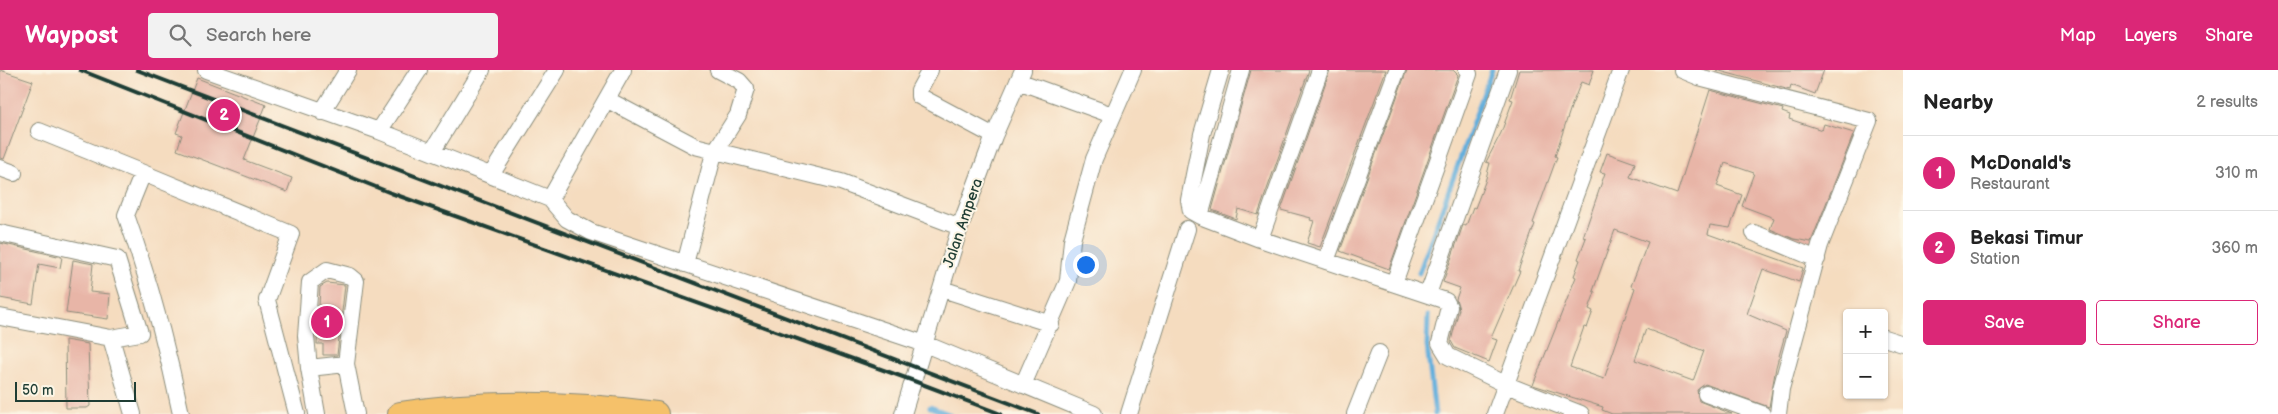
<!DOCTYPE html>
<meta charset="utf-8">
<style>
:root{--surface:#fff;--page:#f2f2f2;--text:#222;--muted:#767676;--line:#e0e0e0;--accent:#db2777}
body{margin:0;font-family:"Balsamiq Sans",sans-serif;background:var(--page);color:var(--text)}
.controls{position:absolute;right:15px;bottom:15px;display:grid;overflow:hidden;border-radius:5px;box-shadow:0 1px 4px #0004}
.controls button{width:45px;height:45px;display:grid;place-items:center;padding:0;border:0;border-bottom:1px solid var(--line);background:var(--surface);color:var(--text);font:25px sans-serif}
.scale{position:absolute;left:15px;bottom:12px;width:121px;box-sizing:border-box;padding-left:5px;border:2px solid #1f3d34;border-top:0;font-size:14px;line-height:18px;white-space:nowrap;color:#1f3d34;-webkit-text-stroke:4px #fcf5e5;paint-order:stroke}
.you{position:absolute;left:1085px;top:194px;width:18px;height:18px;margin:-12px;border:4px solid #fff;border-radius:50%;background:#1a73e8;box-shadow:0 0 0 8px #1a73e833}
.badge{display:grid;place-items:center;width:32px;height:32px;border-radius:50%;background:var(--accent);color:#fff;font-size:16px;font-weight:700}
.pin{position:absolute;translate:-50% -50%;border:2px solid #fff;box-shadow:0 1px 5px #0006}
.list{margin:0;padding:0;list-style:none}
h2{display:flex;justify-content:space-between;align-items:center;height:65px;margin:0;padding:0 20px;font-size:21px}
h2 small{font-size:16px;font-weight:400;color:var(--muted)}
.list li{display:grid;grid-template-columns:32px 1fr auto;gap:15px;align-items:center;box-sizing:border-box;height:75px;padding:0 20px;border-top:1px solid var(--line)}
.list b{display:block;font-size:19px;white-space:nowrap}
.list p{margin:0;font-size:16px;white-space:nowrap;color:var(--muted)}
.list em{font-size:16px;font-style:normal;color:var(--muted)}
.actions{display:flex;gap:10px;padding:15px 20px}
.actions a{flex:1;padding:11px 0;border:1px solid var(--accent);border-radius:5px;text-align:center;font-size:18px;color:var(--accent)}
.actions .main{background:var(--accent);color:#fff}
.icon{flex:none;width:28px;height:28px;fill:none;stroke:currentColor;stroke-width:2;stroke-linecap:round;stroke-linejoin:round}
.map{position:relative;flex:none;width:1903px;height:344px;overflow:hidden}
header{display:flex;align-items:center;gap:30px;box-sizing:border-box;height:70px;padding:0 25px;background:var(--accent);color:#fff}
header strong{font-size:24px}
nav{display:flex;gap:28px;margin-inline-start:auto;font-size:18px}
.search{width:350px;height:45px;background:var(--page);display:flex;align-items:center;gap:12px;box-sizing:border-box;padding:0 18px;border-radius:5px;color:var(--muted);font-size:19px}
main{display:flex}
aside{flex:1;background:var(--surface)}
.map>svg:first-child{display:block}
</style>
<header>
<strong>Waypost</strong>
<div class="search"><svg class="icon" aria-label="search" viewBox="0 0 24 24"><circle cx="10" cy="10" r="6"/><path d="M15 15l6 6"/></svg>Search here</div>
<nav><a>Map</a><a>Layers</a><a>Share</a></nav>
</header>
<main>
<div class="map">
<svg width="1903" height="344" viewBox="0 0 1903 344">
<rect width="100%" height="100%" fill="#fcf5e5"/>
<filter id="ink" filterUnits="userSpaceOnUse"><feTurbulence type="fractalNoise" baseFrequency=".02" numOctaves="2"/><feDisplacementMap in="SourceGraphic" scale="10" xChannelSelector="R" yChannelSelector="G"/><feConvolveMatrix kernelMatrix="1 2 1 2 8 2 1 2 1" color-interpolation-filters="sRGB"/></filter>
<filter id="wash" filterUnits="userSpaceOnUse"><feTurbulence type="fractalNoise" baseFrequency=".0096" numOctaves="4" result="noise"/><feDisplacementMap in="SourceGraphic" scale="20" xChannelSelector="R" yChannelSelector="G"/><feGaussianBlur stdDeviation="1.12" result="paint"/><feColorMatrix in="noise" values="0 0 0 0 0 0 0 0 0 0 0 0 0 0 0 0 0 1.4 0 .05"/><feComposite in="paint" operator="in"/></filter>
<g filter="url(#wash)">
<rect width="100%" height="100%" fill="#f5dcbf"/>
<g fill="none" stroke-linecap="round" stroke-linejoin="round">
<path stroke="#63afdc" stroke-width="5" d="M1419 203 1492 0
M1428 246 1427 276 1435 344
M930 337 949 344"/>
</g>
<g id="blocks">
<path fill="#e8b5a7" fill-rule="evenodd" d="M0 0 33 11 4 89 0 88Z
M1251 0H1309L1258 145 1238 139 1236 149 1212 140Z
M1330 0H1386L1320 177 1307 173 1314 151 1310 150 1311 148 1281 140Z
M1407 0H1453L1458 5 1389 199 1340 181Z
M1519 0H1594L1589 15 1581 12 1571 37 1555 86 1557 87 1533 153 1535 154 1518 201H1520L1491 268 1497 270 1489 292 1455 278 1451 271 1459 239 1456 229 1460 218 1443 212 1463 155 1466 156 1473 137 1475 138 1485 112 1490 93 1486 92 1501 63 1513 30 1510 29Z
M1716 0H1824L1815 24 1791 15 1790 20Z
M197 8 266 35 244 90 292 108 287 122 177 80 182 65 176 63Z
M1710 20 1783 39 1782 42 1790 45 1789 49 1822 60 1824 54 1854 63 1811 172 1794 169 1770 159 1774 148 1742 136 1754 103 1725 93 1717 116 1742 125 1730 158 1710 155 1708 164 1803 198 1799 212 1763 199 1747 244 1786 261 1776 297 1769 337 1705 314 1697 320 1699 331 1732 344H1612L1602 340 1603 337 1533 315 1576 207 1574 206 1580 190 1578 189 1586 168 1583 167 1605 103 1600 102 1607 83 1635 93 1630 107 1677 124ZM1615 160 1648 172 1631 216 1635 218 1604 309 1570 297 1584 257 1587 258 1593 241 1589 239 1595 222 1593 221ZM1646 259 1704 281 1693 311 1635 290Z
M0 173 62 187 60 198 39 194 33 234 0 228Z
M73 190 93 194 90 222 110 224 108 249 66 243Z
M327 213 345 215 337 285H323V274H317L320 217Z
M65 270 88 274 90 336 87 338H66Z"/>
</g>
</g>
<g filter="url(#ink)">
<use href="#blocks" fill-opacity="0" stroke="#8a8c7a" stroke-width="1"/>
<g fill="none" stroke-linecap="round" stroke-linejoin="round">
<g stroke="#8a8c7a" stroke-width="18">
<path id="minor" d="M206 0 379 61 550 129 567 149 591 162 925 274 1094 344
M930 0 919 20V26L994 66
M1241 0 1200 146 1260 169 1446 231 1449 237 1440 273 1448 286 1507 315 1581 344
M1682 0 1699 7 1869 51 1820 175 1781 319 1778 344
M1018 11 1112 45
M608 30 695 76 841 112 960 157
M322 42 348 0
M39 61 143 103
M379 61 419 0
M432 82 482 0
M0 98 14 103
M491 105 557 0
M550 129 623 0
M1200 146 1191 141 1189 130 1202 64 1221 0
M0 163 117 189 140 263 111 268
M1754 163 1817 189
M1260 169 1320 0
M1326 191 1397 0
M685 194 714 83 738 45 746 19 739 11 718 0
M1394 213 1469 4 1467 0
M942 219 1051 254
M1428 224 1508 0
M0 247 111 268 133 344
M1884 268 1903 274
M309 298 306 266 310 212 327 200 350 206 356 211 346 294
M1023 315 1068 211 1072 170 1094 89 1133 0
M1706 324 1762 344
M181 344C167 276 149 210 126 145L143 103 291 164 267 230 297 344
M317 344 309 298 346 294 356 344
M903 344 960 157 994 66 1023 0
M1129 344 1187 159
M1355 344 1379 283
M1495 344 1621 0"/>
</g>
<g stroke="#8a8c7a" stroke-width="26">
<path id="highway" d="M400 344C483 331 573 333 656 344"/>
</g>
<use href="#minor" stroke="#fff" stroke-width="16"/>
<use href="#highway" stroke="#f5c16b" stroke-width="24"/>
<path stroke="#1f3d34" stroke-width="4" d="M80 0 391 123 914 311 1001 344
M137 0 1038 344"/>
</g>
</g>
<g text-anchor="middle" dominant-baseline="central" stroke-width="4" stroke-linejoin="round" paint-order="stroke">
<g font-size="15" fill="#1f3d34" stroke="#fcf5e5">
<text transform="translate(963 153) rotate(-71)">Jalan Ampera</text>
</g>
</g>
</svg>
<div class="controls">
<button>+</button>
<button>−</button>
</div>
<div class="scale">50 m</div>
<div class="you"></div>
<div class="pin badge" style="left:327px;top:252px">1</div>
<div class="pin badge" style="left:224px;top:45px">2</div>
</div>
<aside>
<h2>Nearby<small>2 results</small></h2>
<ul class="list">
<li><span class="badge">1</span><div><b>McDonald's</b><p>Restaurant</p></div><em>310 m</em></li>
<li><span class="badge">2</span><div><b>Bekasi Timur</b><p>Station</p></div><em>360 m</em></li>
</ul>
<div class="actions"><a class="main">Save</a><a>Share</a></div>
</aside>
</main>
